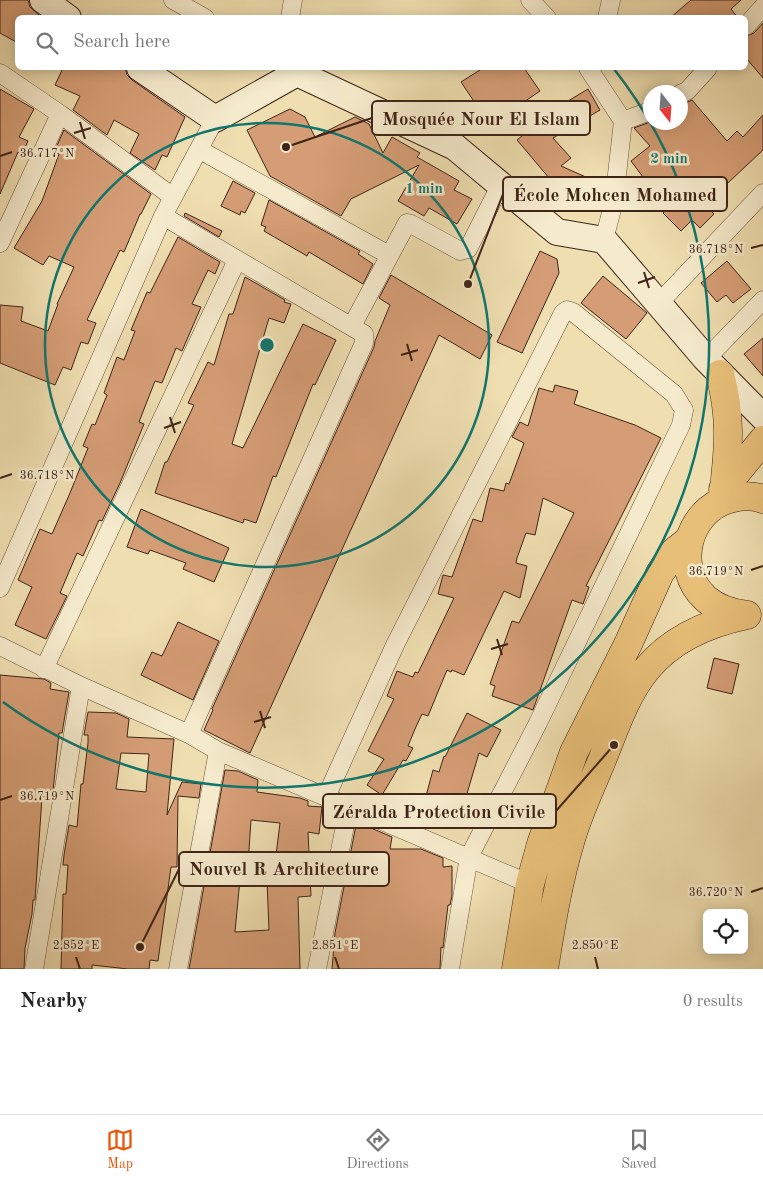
<!DOCTYPE html>
<meta charset="utf-8">
<style>
:root{--surface:#fff;--page:#f6f6f6;--text:#222;--muted:#767676;--line:#e0e0e0;--accent:#ea580c}
body{margin:0;font-family:"Old Standard TT",serif;background:var(--page);color:var(--text)}
.controls{position:absolute;right:15px;bottom:15px;display:grid;overflow:hidden;border-radius:8px;box-shadow:0 2px 12px #0003}
.controls button{width:45px;height:45px;display:grid;place-items:center;padding:0;border:0;border-bottom:1px solid var(--line);background:var(--surface);color:var(--text);font:25px sans-serif}
.compass{position:absolute;left:643px;top:85px;width:45px;height:45px;border-radius:50%;background:var(--surface);box-shadow:0 2px 12px #0003;rotate:163deg}
.list{margin:0;padding:0;list-style:none}
h2{display:flex;justify-content:space-between;align-items:center;height:65px;margin:0;padding:0 20px;font-size:21px}
h2 small{font-size:16px;font-weight:400;color:var(--muted)}
.icon{flex:none;width:28px;height:28px;fill:none;stroke:currentColor;stroke-width:2;stroke-linecap:round;stroke-linejoin:round}
.map{position:relative;flex:none;width:763px;height:969px;overflow:hidden}
.search{position:absolute;background:var(--surface);box-shadow:0 2px 12px #0003;left:15px;right:15px;top:15px;height:55px;display:flex;align-items:center;gap:12px;box-sizing:border-box;padding:0 18px;border-radius:8px;color:var(--muted);font-size:19px}
.sheet{height:145px;background:var(--surface)}
nav{display:flex;justify-content:space-around;align-items:center;box-sizing:border-box;height:70px;border-top:1px solid var(--line);background:var(--surface);font-size:14px;color:var(--muted)}
nav a{display:grid;justify-items:center;gap:2px}
nav .on{color:var(--accent)}
.map>svg:first-child{display:block}
</style>
<div class="map">
<svg width="763" height="969" viewBox="0 0 763 969">
<rect width="100%" height="100%" fill="#efdeb0"/>
<filter id="stains"><feTurbulence type="fractalNoise" baseFrequency=".004" numOctaves="4"/><feColorMatrix values="0 0 0 0 .2 0 0 0 0 .09 0 0 0 0 .02 0 0 0 .5 -.17"/></filter>
<radialGradient id="worn" r=".72"><stop offset=".6" stop-color="#630" stop-opacity="0"/><stop offset="1" stop-color="#630" stop-opacity=".3"/></radialGradient>
<path fill="#d59d75" stroke="#3f2418" fill-rule="evenodd" d="M0 0H28L30 7 39 15 38 18H18V43L0 33Z
M691 0H741L731 9 738 18H670Z
M763 23V78L746 58V36L754 33Z
M63 68H125L127 75 132 80 185 117 167 157 162 155 155 170 130 153 139 134 114 120 107 135 73 110 80 96 55 85Z
M483 68H524L540 91 515 108 514 105 488 122 461 82Z
M0 89 34 109 19 137 28 141 22 154 18 152 0 194Z
M588 89 600 110 553 138 571 158 561 166 597 182 585 208 558 195 560 191 517 140 553 110Z
M692 100 727 141 737 131 743 137 763 115V150L714 196 715 197 706 206 714 214 700 228 692 220 681 231 663 213 667 209 631 161 650 146 634 128 650 122H680V106Z
M290 109 305 117 315 137 355 117 369 124 383 153 392 137 420 153 417 157 459 181 454 190 472 199 457 224 429 208 424 216 398 201 419 165 351 199 341 216 270 176 247 130Z
M64 130 151 194 141 214H140L124 252 120 250 87 320 96 323 88 344 81 342 71 370 63 367 55 385 0 363V305L23 307 21 321 48 331 58 304H57L74 267 49 256 43 265 14 248 42 201 59 154 54 152Z
M233 181 255 193 245 213 241 211 240 215 221 206Z
M269 200 360 251 358 254 373 264 363 284 309 252 307 256 264 231 266 227 261 225Z
M185 213 222 231 219 237 184 216Z
M178 237 220 262 215 274 208 270 192 304 201 307 182 351 176 348 162 383 155 381 139 422 144 424 120 483 102 521 99 520 83 556 77 553 60 593 67 596 46 639 15 625 32 587 18 580 40 529 52 534 70 493 88 448 83 446 92 424 95 425 107 395 104 393 117 357 124 360 135 331 131 330 147 292 150 293Z
M540 251 557 259 559 273 522 353 497 342Z
M727 261 751 289 733 303 726 295 717 302 701 283Z
M391 275 492 335 480 359 439 335 250 753 204 730 213 710 212 709 374 347 375 341 390 305 379 298Z
M603 276 647 313 626 339 581 303Z
M245 277 285 300 284 302 291 304 284 323 269 318 232 444 243 448 303 324 336 340 315 385 313 384 276 477 273 476 256 523 244 519 243 523 155 493 165 462H167L194 405 188 403 208 362 214 365 229 314H233Z
M763 338V376L744 354Z
M555 385 578 391 574 404 635 425 661 438 586 586 589 587 583 604 572 600 533 710 492 696 495 686 490 684 512 621 519 623 574 513 543 498 535 535 526 533 517 558 516 563 527 566 520 598 504 591 464 675 452 670 451 672 447 670 428 716 422 714 415 729 408 746 413 748 406 761 403 760 382 795 367 785 384 759 368 751 394 699 387 696 397 671 413 677 415 672 418 673 454 598 438 594 443 575 452 577 473 519 482 522 490 488 504 491 506 483 509 484 524 443 512 437 520 422 528 426 539 388 553 392Z
M141 509 229 548 214 582 183 569 186 563 150 550 148 554 127 547Z
M178 622 219 641 193 700 141 675 152 652 162 656Z
M714 658 739 664 732 694 707 688Z
M0 675 44 679 51 683 50 689 69 692 62 733H59L53 791 50 790V797H42L35 900H33L32 914 25 948 24 969H0Z
M88 712 116 713 129 719 127 737 174 739 167 815 182 782 201 784 199 798 178 796 177 867H171L158 961 150 960 149 969H128L92 965V969H61L63 894H66L68 865H63L64 855 69 825 77 827 81 784H83L88 743V735H84ZM121 753 149 754 146 792 116 789Z
M467 713 501 730 487 757 479 753 463 807 426 796 433 770 439 772 444 756 445 757Z
M225 770 238 771 258 780 257 792 300 798 308 801V806L322 807 319 834 308 832 311 896 298 897 300 969H189ZM251 820 280 823 275 863 248 864ZM240 879 267 881 269 930 235 932Z
M356 825 371 828 392 837 390 849H421L443 858V867L452 866V896L450 905H448L443 948 441 947 440 969H332L335 933Z"/>
<g fill="none" stroke-linecap="round" stroke-linejoin="round">
<g stroke="#6b523e" stroke-width="19">
<path id="street" d="M173 0 205 18
M530 0 547 18
M290 18 293 0
M607 18 611 0
M746 26 763 7
M588 68 623 121 614 201 604 240
M0 73 60 114 173 197
M680 94 687 91 708 68
M623 121 650 111
M200 150 389 255
M163 216 364 334V343L189 734
M0 243 60 114
M658 304 763 193
M352 326 407 223 411 224 460 251 468 249 500 186
M706 359 763 300
M0 588 163 216 215 119
M0 646 81 686 189 734 218 751 530 884
M44 669 237 260
M326 797 395 645 563 313 567 310 573 312 674 394 684 410 681 425 538 723 469 857 450 969
M34 969 81 686
M178 969 218 751
M317 969 349 805"/>
</g>
<g stroke="#3f2418" stroke-width="28">
<path id="secondary" d="M43 0 68 18
M140 68 215 119 297 73 455 147 557 232 604 240 706 359 763 417"/>
</g>
<g stroke="#3f2418" stroke-width="29">
<path id="primary" d="M720 374C731 417 729 444 724 489
M723 489 763 440"/>
</g>
<g stroke="#3f2418" stroke-width="29">
<path id="highway" d="M747 615C731 613 717 609 705 598 673 568 687 511 729 499 740 496 752 495 763 499
M516 969 530 884 541 844 574 752 629 642 660 573 675 551 689 540
M544 969C551 926 558 882 571 839 579 811 593 783 604 755 616 725 626 695 646 670 671 639 708 623 747 615"/>
</g>
<use href="#street" stroke="#f5eacc" stroke-width="18"/>
<use href="#secondary" stroke="#f5eacc" stroke-width="26"/>
<use href="#primary" stroke="#e8bf78" stroke-width="28"/>
<use href="#highway" stroke="#e8bf78" stroke-width="28"/>
</g>
<path fill="none" stroke="#3f2418" stroke-width="2" d="M80 122 85 139M74 133 91 128M0 156 12 152M751 248 763 245M644 272 649 288M638 283 655 277M407 344 412 361M401 355 418 350M170 417 175 433M164 428 181 422M0 478 12 474M751 570 763 566M497 639 502 655M491 649 508 644M260 711 265 728M254 722 271 717M0 800 12 796M751 892 763 888M76 957 80 969M335 957 339 969M595 957 598 969"/>
<g fill="none" stroke="#0f766e" stroke-width="2.5">
<circle cx="267" cy="345" r="222"/>
<path d="M614 69A444 444 0 0 1 3 702"/>
</g>
<g font-size="12" text-anchor="middle" fill="#3f2418" stroke="#f5eacc" stroke-width="5" stroke-linejoin="round" paint-order="stroke">
<text x="47" y="157">36.717°N</text>
<text x="716" y="253">36.718°N</text>
<text x="47" y="479">36.718°N</text>
<text x="716" y="575">36.719°N</text>
<text x="47" y="800">36.719°N</text>
<text x="716" y="896">36.720°N</text>
<text x="76" y="949">2.852°E</text>
<text x="335" y="949">2.851°E</text>
<text x="595" y="949">2.850°E</text>
</g>
<circle cx="267" cy="345" r="8" fill="#0f766e" stroke="#f5eacc" stroke-width="2.5"/>
<g font-size="15" text-anchor="middle" font-weight="bold" fill="#0f766e" stroke="#f5eacc" stroke-width="5" stroke-linejoin="round" paint-order="stroke">
<text x="669" y="163">2 min</text>
<text x="424" y="193">1 min</text>
</g>
<path fill="none" stroke="#3f2418" stroke-width="2" d="M286 147L372 118M468 284L503 194M614 745L556 811M140 947L179 869"/>
<g fill="#3f2418" stroke="#f5eacc" stroke-width="2">
<circle cx="286" cy="147" r="5"/>
<circle cx="468" cy="284" r="5"/>
<circle cx="614" cy="745" r="5"/>
<circle cx="140" cy="947" r="5"/>
</g>
<g fill="#f5eacc" stroke="#3f2418" stroke-width="2">
<rect x="372" y="101" width="218" height="34" rx="5"/>
<rect x="503" y="177" width="224" height="34" rx="5"/>
<rect x="323" y="794" width="233" height="34" rx="5"/>
<rect x="179" y="852" width="210" height="34" rx="5"/>
</g>
<g font-size="19" text-anchor="middle" font-weight="bold" fill="#3f2418">
<text x="481" y="125">Mosquée Nour El Islam</text>
<text x="615" y="201">École Mohcen Mohamed</text>
<text x="439" y="818">Zéralda Protection Civile</text>
<text x="284" y="875">Nouvel R Architecture</text>
</g>
<rect width="100%" height="100%" filter="url(#stains)"/>
<rect width="100%" height="100%" fill="url(#worn)"/>
</svg>
<div class="controls">
<button><svg class="icon" aria-label="locate" viewBox="0 0 24 24"><circle cx="12" cy="12" r="6"/><path d="M12 2v4M12 18v4M2 12h4M18 12h4"/></svg></button>
</div>
<svg class="compass" viewBox="-18 -18 36 36"><path d="M0-13l5 13h-10z" fill="#e53935"/><path d="M0 13l5-13h-10z" fill="#767676"/></svg>
<div class="search"><svg class="icon" aria-label="search" viewBox="0 0 24 24"><circle cx="10" cy="10" r="6"/><path d="M15 15l6 6"/></svg>Search here</div>
</div>
<section class="sheet">
<h2>Nearby<small>0 results</small></h2>
<ul class="list">
</ul>
</section>
<nav>
<a class="on"><svg class="icon" aria-label="map" viewBox="0 0 24 24"><path d="M3 6l6-2 6 2 6-2v14l-6 2-6-2-6 2zM9 4v14M15 6v14"/></svg>Map</a>
<a><svg class="icon" aria-label="directions" viewBox="0 0 24 24"><path d="M12 3l9 9-9 9-9-9zM9 14v-3h6M13 9l2 2-2 2"/></svg>Directions</a>
<a><svg class="icon" aria-label="saved" viewBox="0 0 24 24"><path d="M7 4h10v16l-5-4-5 4z"/></svg>Saved</a>
</nav>
